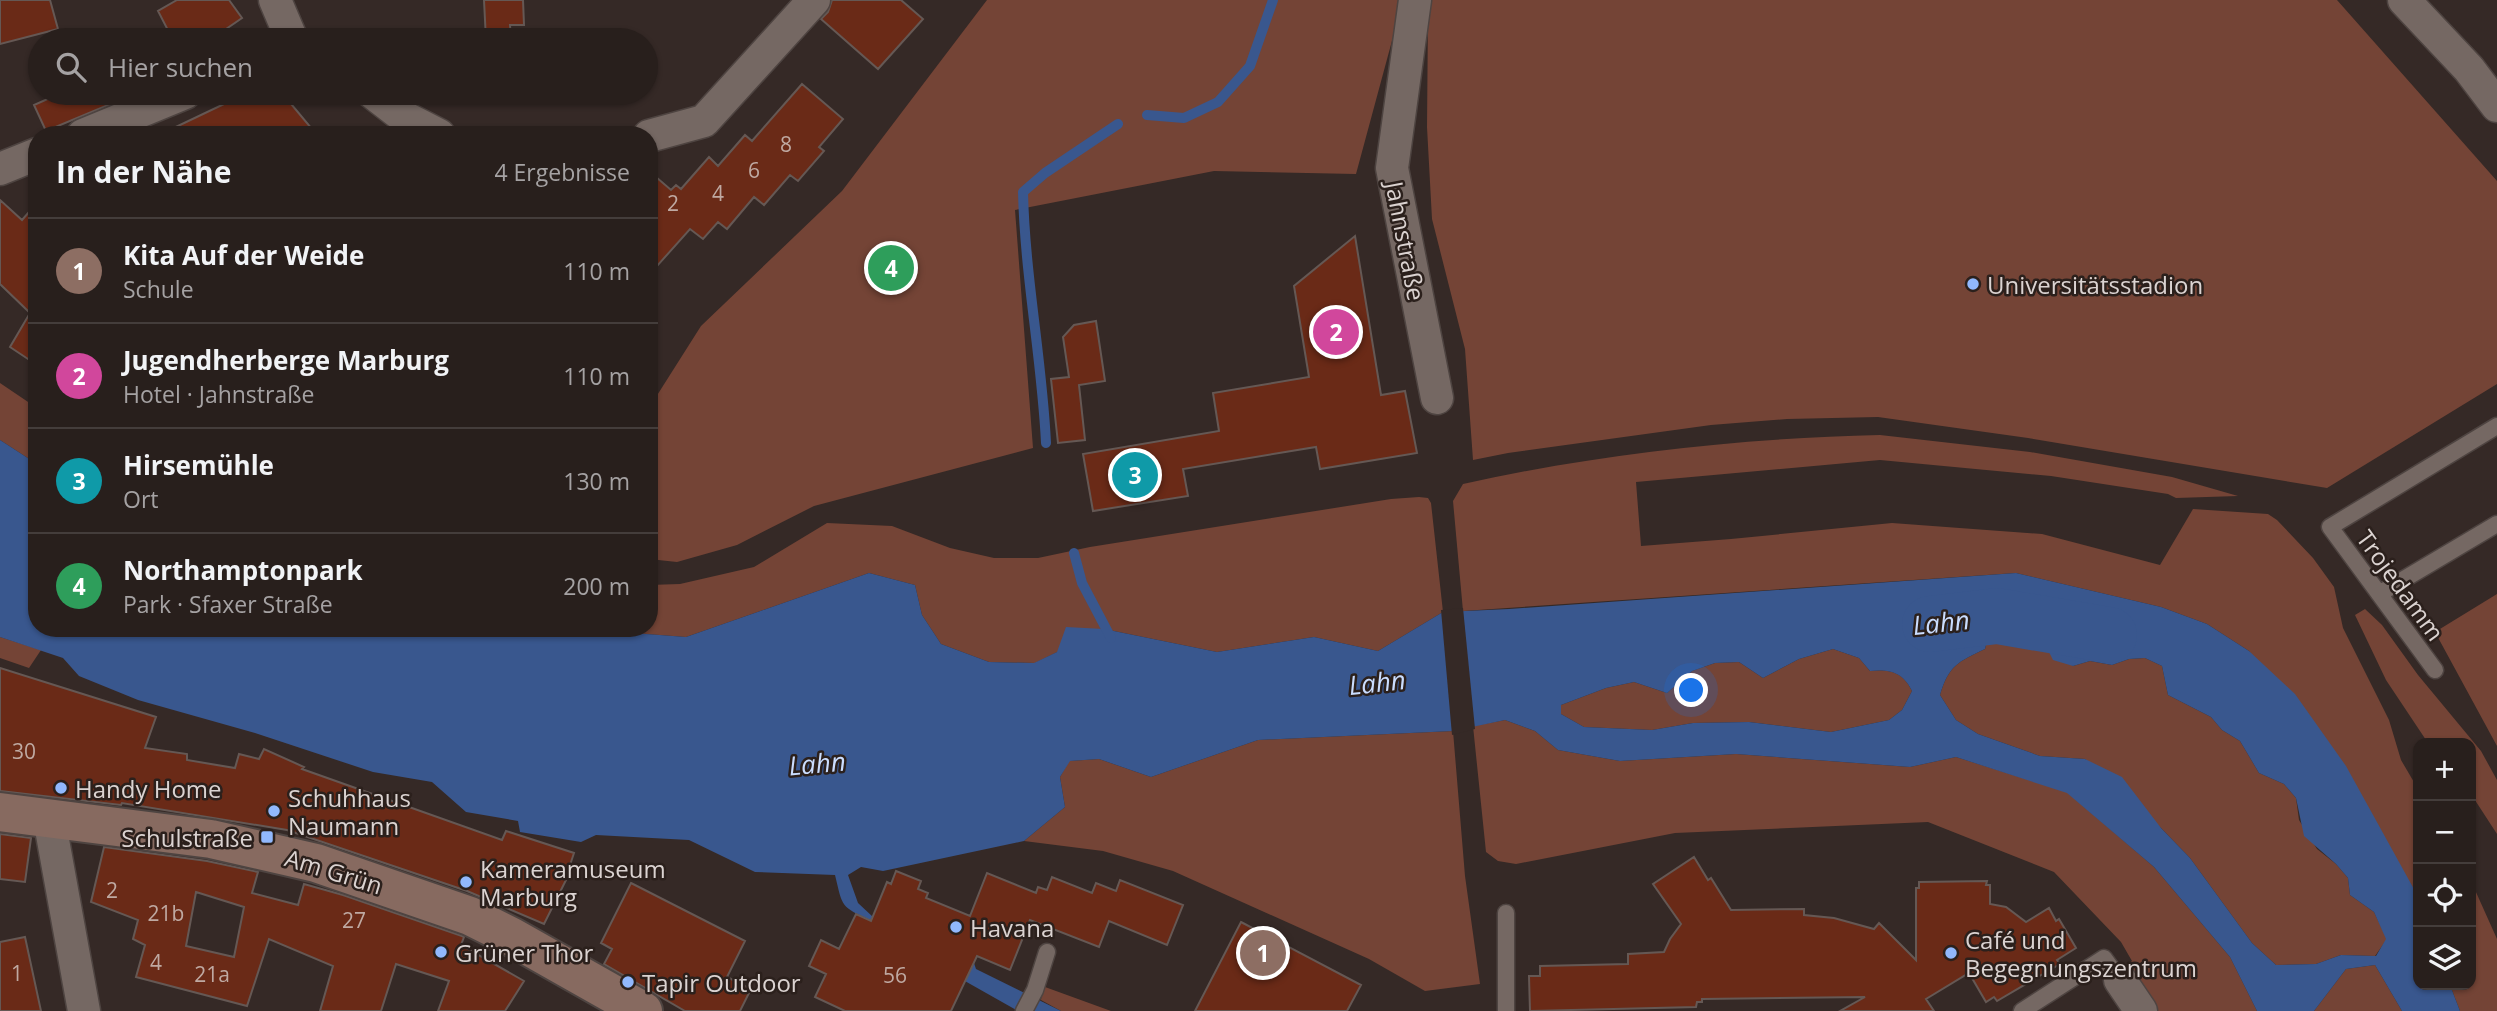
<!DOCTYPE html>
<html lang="de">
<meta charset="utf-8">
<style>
:root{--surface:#281f1c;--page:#302725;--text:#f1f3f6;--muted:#a5a2a3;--line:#443d3b;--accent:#91b8fd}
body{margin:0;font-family:"Open Sans",sans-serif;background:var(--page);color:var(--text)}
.controls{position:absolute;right:21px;bottom:21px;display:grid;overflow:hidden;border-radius:14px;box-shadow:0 2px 5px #0004}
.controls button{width:63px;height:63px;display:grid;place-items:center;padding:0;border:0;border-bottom:2px solid var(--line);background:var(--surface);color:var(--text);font:35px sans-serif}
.you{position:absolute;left:1692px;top:691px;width:24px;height:24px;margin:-18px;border:5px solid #fff;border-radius:50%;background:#1a73e8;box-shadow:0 0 0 10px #1a73e833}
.badge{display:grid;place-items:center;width:46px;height:46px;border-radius:50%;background:var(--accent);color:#fff;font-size:23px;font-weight:700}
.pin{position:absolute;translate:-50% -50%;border:4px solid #fff;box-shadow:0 2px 7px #0006}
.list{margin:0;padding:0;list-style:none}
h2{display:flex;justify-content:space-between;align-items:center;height:91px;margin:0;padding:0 28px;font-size:30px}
h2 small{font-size:23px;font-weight:400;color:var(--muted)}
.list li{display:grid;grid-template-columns:46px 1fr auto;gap:21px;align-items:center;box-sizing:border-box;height:105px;padding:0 28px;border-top:2px solid var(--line)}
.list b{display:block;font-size:26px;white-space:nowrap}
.list p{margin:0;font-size:23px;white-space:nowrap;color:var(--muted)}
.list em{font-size:23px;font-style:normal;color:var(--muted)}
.icon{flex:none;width:38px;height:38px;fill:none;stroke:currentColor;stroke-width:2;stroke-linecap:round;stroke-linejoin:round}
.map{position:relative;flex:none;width:2497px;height:1011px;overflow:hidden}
.search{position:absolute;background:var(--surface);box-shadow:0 2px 5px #0004;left:28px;top:28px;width:630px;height:77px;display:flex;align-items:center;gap:18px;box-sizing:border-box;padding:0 24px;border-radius:38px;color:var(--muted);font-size:26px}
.panel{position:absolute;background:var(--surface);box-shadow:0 2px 5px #0004;left:28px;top:126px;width:630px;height:511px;border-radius:28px}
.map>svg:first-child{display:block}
</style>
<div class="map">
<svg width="2497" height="1011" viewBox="0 0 2497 1011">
<rect width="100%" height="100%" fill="#352926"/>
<path fill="#744436" d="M987 0H1403L1356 174 1214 171 1015 210 1033 448 814 506 737 545 677 562 649 559V408L701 326 842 191Z
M1432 0H2337L2497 181V384L2327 488 2028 438 1878 417 1787 419 1711 425 1508 453 1473 460 1465 349 1432 219 1427 127 1428 13Z
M0 383 37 408V464L0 440Z
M1880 435 2030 452 2172 477 2238 496 2176 498 2168 494 2051 476 1880 460 1636 482 1641 546 1731 539 1892 523 2042 534 2160 565 2193 509 2268 514 2277 520 2313 558 2334 587 2343 628 2389 720 2401 760 2418 789V900L2415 891 2249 651 2207 624 2161 607 2016 573 1463 611 1453 501 1463 484C1597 454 1743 438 1880 435Z
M1419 497 1428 498 1431 503 1443 612 1378 651 1314 637 1217 652 1104 629 1035 663 989 662 941 644 922 615 915 585 869 573 686 637 567 628H649V585L680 584 754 567 827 523 892 526 950 548 994 558H1038L1090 547 1391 499Z
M2497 594V746L2435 632Z
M2365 609 2382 625 2418 675 2481 751 2497 780V834L2471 794V743H2428L2386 680 2355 615Z
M2013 616 2029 621 2042 629 2045 644 2073 666 2090 661 2112 665 2129 659 2145 658 2162 666 2168 695 2211 717 2222 730 2240 741 2259 773 2284 784 2296 798 2299 820 2317 849 2336 864 2348 878 2350 895 2374 912 2387 939 2375 956 2341 955 2316 964 2276 965 2252 943 2190 858 2161 828 2085 759 2040 756 1978 734 1956 720 1940 695C1949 665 1958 662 1985 649L1991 624 2000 619Z
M0 637 41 650 29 668 0 658Z
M1833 649 1859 658 1870 671C1890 669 1903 672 1912 691L1902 710 1889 720 1831 732 1749 722 1693 723 1652 730 1584 727 1561 714V705L1606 688 1634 682 1667 693 1692 671 1715 663 1739 662 1763 678 1799 659Z
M1505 720 1535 731 1558 750 1620 761 1736 754 1910 767 1956 757 2067 792 2154 867 2230 957 2257 1011H2152L2119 969 2132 961 2121 942 2054 872 1928 822 1675 833 1516 864 1498 861 1486 852 1473 726Z
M1453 731 1465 876 1480 984 1425 991 1369 959 1173 871 1103 851 1024 841 1065 807 1060 777 1069 761 1099 759 1151 777 1258 740Z
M2471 881 2497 939V1011H2460L2450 985H2471Z
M2375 965 2402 1011H2314L2346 969Z
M1045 987 1111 1011H1061L1041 1000 1042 989Z"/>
<path fill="#39578e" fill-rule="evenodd" d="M0 440 37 464V628H567L686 637 869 573 915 585 922 615 941 644 989 662 1034 663 1057 652 1066 627 1104 629 1217 652 1314 637 1378 651 1443 612 1509 609 2016 573 2161 607 2207 624 2249 651 2295 694 2346 766 2415 891 2418 900V985H2450L2460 1011H2402L2375 965 2346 969 2314 1011H2257L2230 957 2154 867 2067 793 1956 757 1910 767 1736 754 1620 761 1558 750 1535 731 1505 720 1453 731 1258 740 1151 777 1099 759 1070 761 1060 777 1065 807 1024 841 883 871 861 867 848 875 858 903 873 917 872 921C840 906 843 908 835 875L755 872 689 840 596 835 581 842 520 832 518 821 466 812 432 782 373 772 255 733 138 700 79 676 63 658 0 637ZM2013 616 2029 621 2042 629 2045 644 2053 660 2073 666 2090 661 2112 665 2129 659 2145 658 2162 666 2168 695 2211 717 2222 730 2240 741 2259 773 2284 784 2296 798 2304 836 2336 864 2348 878 2350 895 2374 912 2386 939 2376 956 2341 955 2316 964 2276 965 2252 943 2190 858 2161 828 2122 777 2085 759 2040 756 1978 734 1956 720 1940 695C1949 665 1958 662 1985 649L1991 624 2000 619ZM1833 649 1859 658 1870 671C1889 669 1903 672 1912 691L1902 710 1889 720 1831 732 1749 722 1693 723 1652 730 1584 727 1561 714V705L1606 688 1634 682 1667 693 1692 671 1715 663 1739 662 1763 678 1799 659Z
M973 960 976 969 1061 1011H1018L956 976Z"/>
<path fill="#352926" d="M1463 608 1475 729 1452 735 1441 610Z"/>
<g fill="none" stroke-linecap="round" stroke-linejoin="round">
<path stroke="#39578e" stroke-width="10" d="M1147 115 1184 118 1218 102 1250 66 1273 0
M1046 443C1042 359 1025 277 1023 192L1045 173 1118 124
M1074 553 1082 583 1111 638"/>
<path stroke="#39578e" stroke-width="56" d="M1930 624 1997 616 2109 635"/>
</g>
<path fill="#6a2a17" stroke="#655854" stroke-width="2" fill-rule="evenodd" d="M0 0H50L58 29 0 44Z
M177 0H229L242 18 210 40H173L158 11Z
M484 0H523L524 25H510L511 40H486Z
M832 0H901L923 19 878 69 821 19 828 12Z
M802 84 843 119 819 147 824 151 798 181 790 175 764 205 754 197 727 229 718 222 703 239 690 229 649 275V171L671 190 676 185 681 189 709 157 718 166 745 135 752 141Z
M61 93H137L46 131 34 105Z
M247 93H282L317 135H159Z
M0 200 22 220 37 203V365L10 347 30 313 0 284Z
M1355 236 1381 395 1405 391 1417 453 1320 469 1316 447 1183 469 1188 496 1093 511 1083 454 1219 431 1213 393 1309 377 1294 286Z
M1096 321 1105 381 1079 385 1085 440 1058 443 1051 379 1069 377 1063 337 1074 325Z
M0 668 156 717 145 748 187 754V760L235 768 239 754 259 759 264 749 304 767 302 769 502 840 506 831 574 853 570 865 573 866 544 924 467 891 287 830 122 803 121 805 0 791Z
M0 834 31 838 25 882 0 879Z
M104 847 207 861 258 872 252 893 298 905 304 884 343 895 462 936 464 937 461 945 524 981 505 1011H438L449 981 396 964 381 1011H320L333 966 269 939 247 1006 136 977 145 945 133 939 138 920 91 902ZM196 892 244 907 234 957 186 946Z
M1694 857 1708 880 1711 878 1731 910 1804 909V915L1834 918 1874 929 1879 923 1916 960V888H1919V882L1987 881 1986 885H1990V904L2006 907 2026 922 2049 908 2056 921 2059 919 2076 948 2057 960 2060 964 1997 1001 1994 997 1986 1002 1969 973 1926 999 1934 1011H1840L1865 997 1702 999V1002H1697L1696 1007 1530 1011 1529 976H1540V966L1628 964V954L1664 952 1670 939 1681 924 1653 884Z
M896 871 921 881 918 889 928 893 926 898 970 916 987 873 1036 893 1038 887 1047 890 1052 877 1092 893 1096 883 1116 891 1120 880 1183 905 1167 945 1109 921 1099 947 1030 920 1010 970 977 956 951 1011H845L815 997 826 974 809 966 821 940 839 949 856 914 871 921 887 882 891 884Z
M631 883 745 941 727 977 751 989 740 1011H685L604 964 612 949 601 943Z
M1241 922 1361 985 1347 1011H1195Z
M25 937 41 1011H0V942Z"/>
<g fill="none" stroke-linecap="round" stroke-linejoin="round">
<g stroke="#4e4441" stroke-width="19">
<path id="lane" d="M2379 594 2497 524
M2435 670 2330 527 2497 426
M1506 913V1011
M1024 1011 1035 990 1047 952
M2022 1011 2104 958 2120 980"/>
</g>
<g stroke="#4e4441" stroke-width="35">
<path id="street" d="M275 0 292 40
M1415 0 1392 168 1437 398
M2404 0 2469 69 2497 106
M373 93 404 117 439 135
M83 135 185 93
M649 136 704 121 814 0
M0 169 37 154
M49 818 84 1011
M2120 980 2141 1011"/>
</g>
<g stroke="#4e4441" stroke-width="42">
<path id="secondary" d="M0 812 211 839 316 863 470 916 512 937 643 1011"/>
</g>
<use href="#lane" stroke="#756863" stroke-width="16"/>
<use href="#street" stroke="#756863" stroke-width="32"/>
<use href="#secondary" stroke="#876a60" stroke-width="38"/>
</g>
<g fill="#91b8fd" stroke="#2b201c" stroke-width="2.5">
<circle cx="1973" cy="284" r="7"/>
<circle cx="61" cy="788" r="7"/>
<circle cx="274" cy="811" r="7"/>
<rect x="260" y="830" width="14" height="14" rx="3.5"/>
<circle cx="466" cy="882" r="7"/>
<circle cx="956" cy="927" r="7"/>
<circle cx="441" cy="952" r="7"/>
<circle cx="1951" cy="953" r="7"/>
<circle cx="628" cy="982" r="7"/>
</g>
<g text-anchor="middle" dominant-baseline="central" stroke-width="5" stroke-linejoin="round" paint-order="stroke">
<g font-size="21" fill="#bfa9a2">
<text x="786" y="144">8</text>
<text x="754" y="170">6</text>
<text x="718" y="193">4</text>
<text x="673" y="203">2</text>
<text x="24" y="751">30</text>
<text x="112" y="890">2</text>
<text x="166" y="913">21b</text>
<text x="354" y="920">27</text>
<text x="156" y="962">4</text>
<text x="17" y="973">1</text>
<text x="212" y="974">21a</text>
<text x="895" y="975">56</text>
</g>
<g font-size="24" fill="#dbd3d1" stroke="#2b201c">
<text transform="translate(1406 241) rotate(79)">Jahnstraße</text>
<text transform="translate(2401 585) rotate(54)">Trojedamm</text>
<text transform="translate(334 871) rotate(17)">Am Grün</text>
</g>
<g font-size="24" fill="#dbd3d1" stroke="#2b201c" text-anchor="start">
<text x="1987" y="284">Universitätsstadion</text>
<text x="75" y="788">Handy Home</text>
<text x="288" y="797">Schuhhaus<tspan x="288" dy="28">Naumann</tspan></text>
<text x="253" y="837" text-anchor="end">Schulstraße</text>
<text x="480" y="868">Kameramuseum<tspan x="480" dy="28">Marburg</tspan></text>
<text x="970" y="927">Havana</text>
<text x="1965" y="939">Café und<tspan x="1965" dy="28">Begegnungszentrum</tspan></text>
<text x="455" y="952">Grüner Thor</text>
<text x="642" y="982">Tapir Outdoor</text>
</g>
<g font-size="26" font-style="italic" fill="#caddff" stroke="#2b201c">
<text transform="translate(1941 622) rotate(-6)">Lahn</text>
<text transform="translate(1377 682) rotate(-6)">Lahn</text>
<text transform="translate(817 763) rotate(-5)">Lahn</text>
</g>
</g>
</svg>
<div class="controls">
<button>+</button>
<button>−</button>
<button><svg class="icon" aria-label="locate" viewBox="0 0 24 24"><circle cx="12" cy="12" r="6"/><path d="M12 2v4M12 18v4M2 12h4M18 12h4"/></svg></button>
<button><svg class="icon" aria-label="layers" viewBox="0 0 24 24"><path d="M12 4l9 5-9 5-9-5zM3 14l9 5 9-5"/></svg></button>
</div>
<div class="you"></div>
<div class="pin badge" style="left:1263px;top:953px;background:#8d6e63">1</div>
<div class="pin badge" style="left:1336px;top:332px;background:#d1479c">2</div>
<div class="pin badge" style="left:1135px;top:475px;background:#0f9aa8">3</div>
<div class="pin badge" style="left:891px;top:268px;background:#2e9e5b">4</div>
<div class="search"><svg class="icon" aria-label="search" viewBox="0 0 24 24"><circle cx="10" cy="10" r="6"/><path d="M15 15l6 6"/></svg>Hier suchen</div>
<section class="panel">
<h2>In der Nähe<small>4 Ergebnisse</small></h2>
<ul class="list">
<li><span class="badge" style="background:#8d6e63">1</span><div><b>Kita Auf der Weide</b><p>Schule</p></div><em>110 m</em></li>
<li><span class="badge" style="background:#d1479c">2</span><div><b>Jugendherberge Marburg</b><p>Hotel · Jahnstraße</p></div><em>110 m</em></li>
<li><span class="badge" style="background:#0f9aa8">3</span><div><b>Hirsemühle</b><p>Ort</p></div><em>130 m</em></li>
<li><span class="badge" style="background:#2e9e5b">4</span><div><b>Northamptonpark</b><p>Park · Sfaxer Straße</p></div><em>200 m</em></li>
</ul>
</section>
</div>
